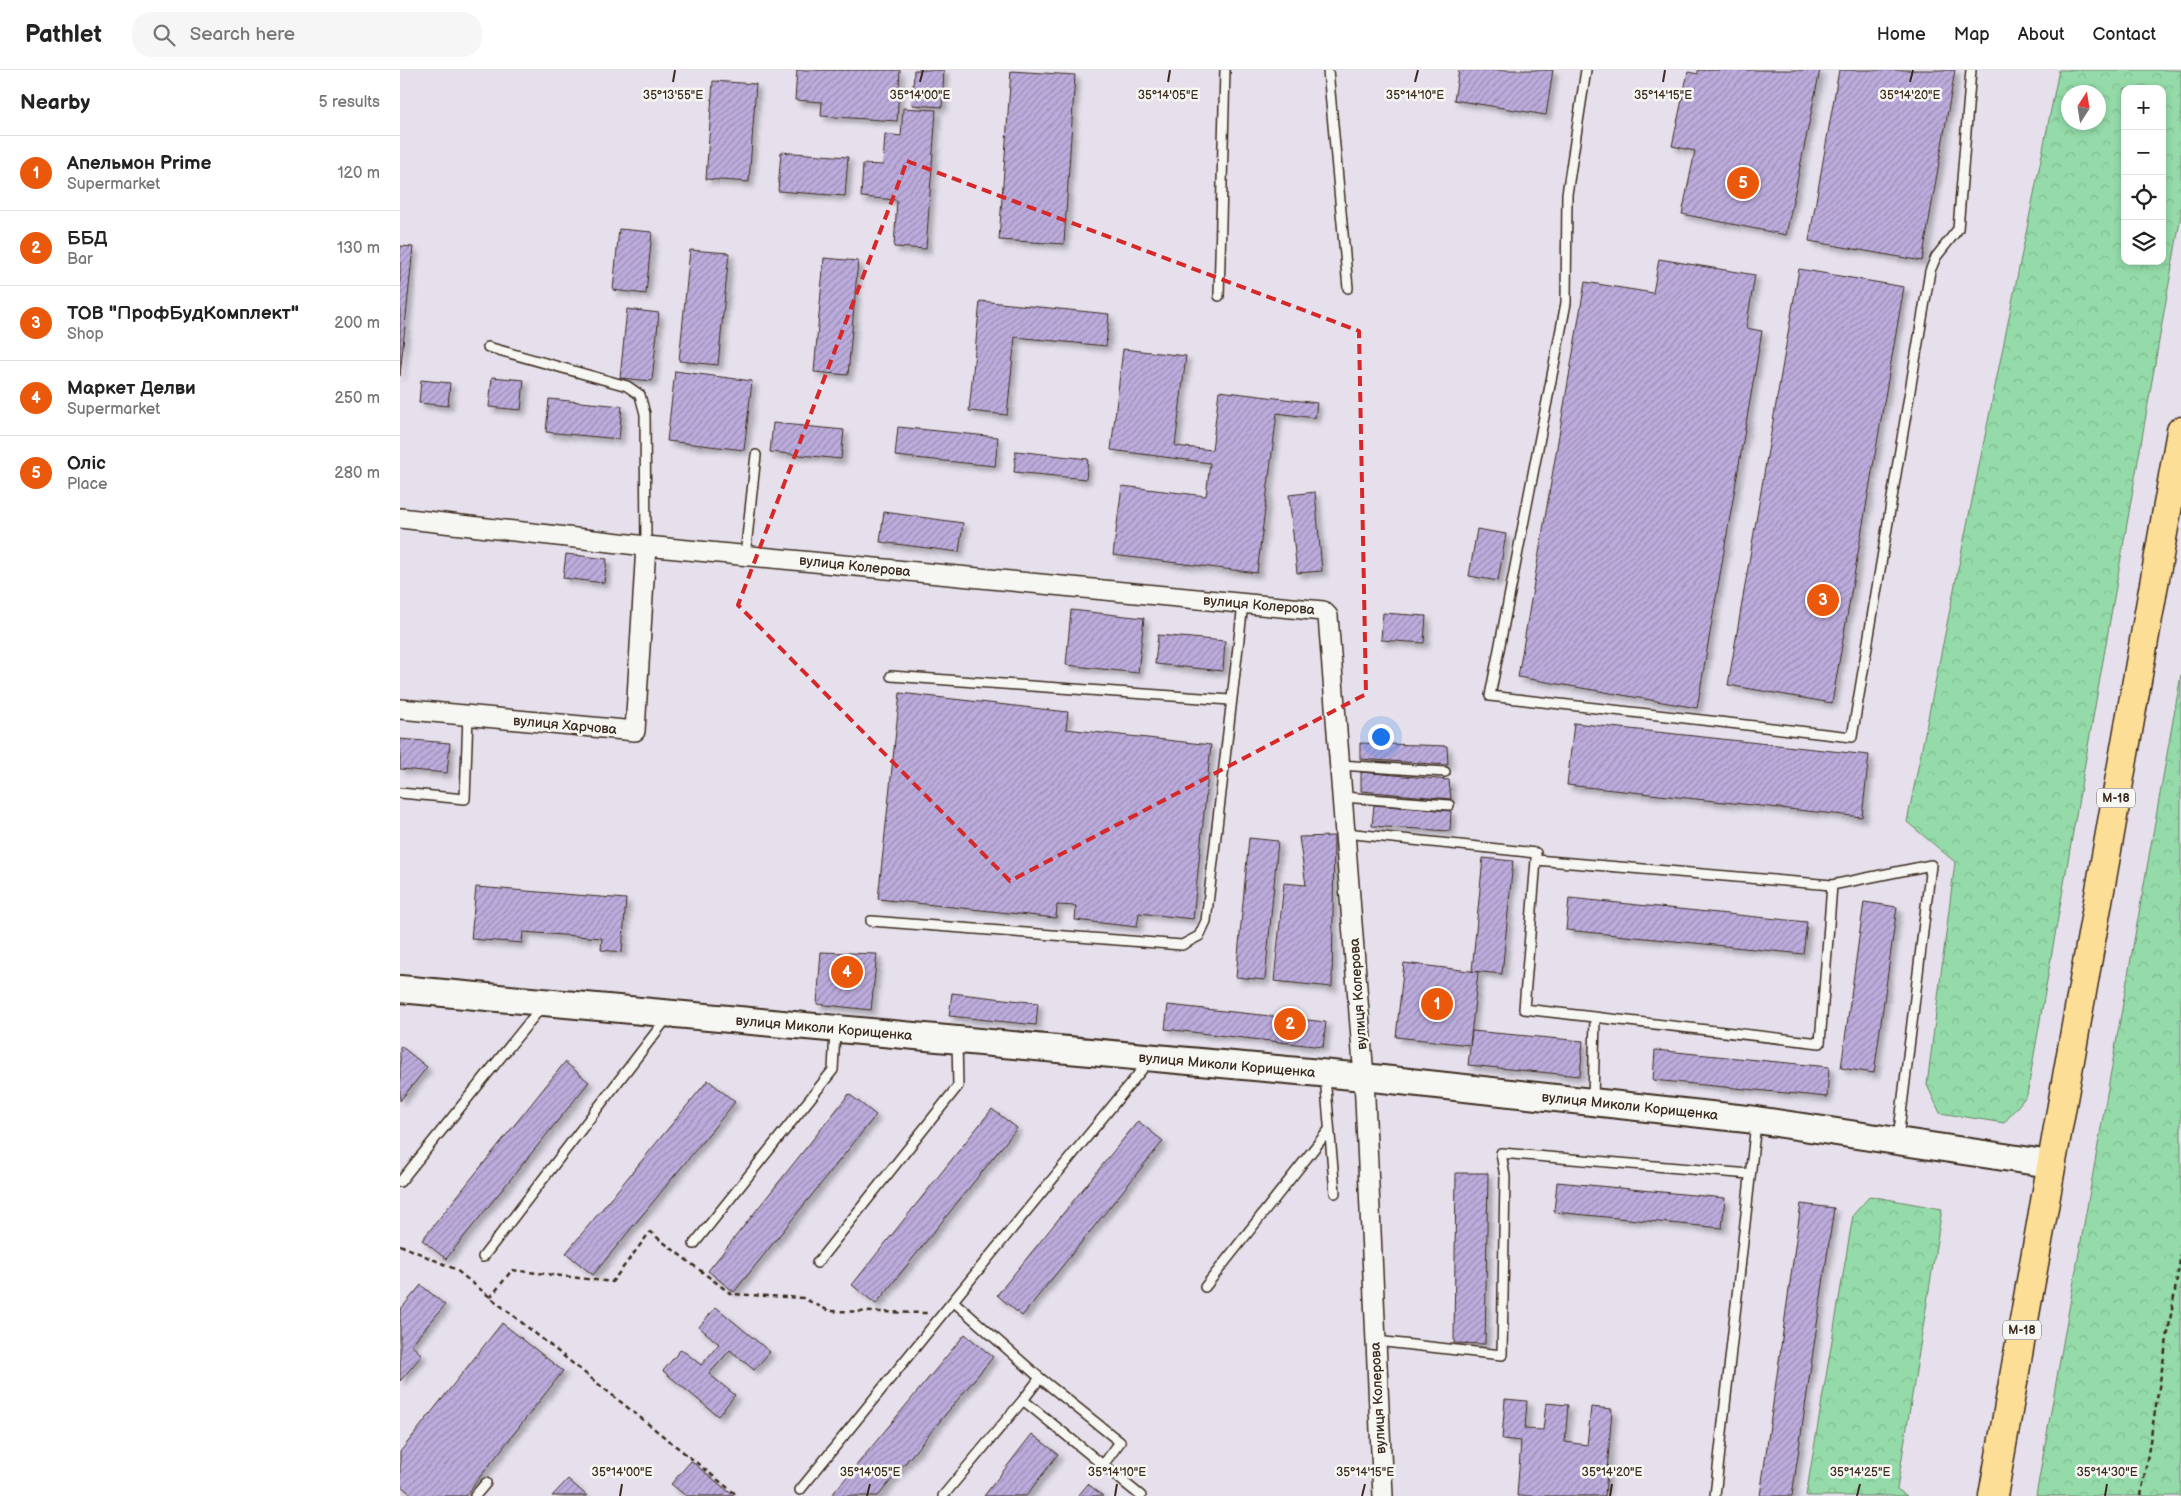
<!DOCTYPE html>
<meta charset="utf-8">
<style>
:root{--surface:#fff;--page:#f6f6f6;--text:#222;--muted:#767676;--line:#e0e0e0;--accent:#ea580c}
body{margin:0;font-family:"Balsamiq Sans",sans-serif;background:var(--page);color:var(--text)}
.controls{position:absolute;right:15px;top:15px;display:grid;overflow:hidden;border-radius:10px;box-shadow:0 2px 8px #0003}
.controls button{width:45px;height:45px;display:grid;place-items:center;padding:0;border:0;border-bottom:1px solid var(--line);background:var(--surface);color:var(--text);font:25px sans-serif}
.compass{position:absolute;left:1661px;top:15px;width:45px;height:45px;border-radius:50%;background:var(--surface);box-shadow:0 2px 8px #0003;rotate:12deg}
.you{position:absolute;left:980px;top:666px;width:18px;height:18px;margin:-12px;border:4px solid #fff;border-radius:50%;background:#1a73e8;box-shadow:0 0 0 8px #1a73e833}
.badge{display:grid;place-items:center;width:32px;height:32px;border-radius:50%;background:var(--accent);color:#fff;font-size:16px;font-weight:700}
.pin{position:absolute;translate:-50% -50%;border:2px solid #fff;box-shadow:0 1px 5px #0006}
.list{margin:0;padding:0;list-style:none}
h2{display:flex;justify-content:space-between;align-items:center;height:65px;margin:0;padding:0 20px;font-size:21px}
h2 small{font-size:16px;font-weight:400;color:var(--muted)}
.list li{display:grid;grid-template-columns:32px 1fr auto;gap:15px;align-items:center;box-sizing:border-box;height:75px;padding:0 20px;border-top:1px solid var(--line)}
.list b{display:block;font-size:19px;white-space:nowrap}
.list p{margin:0;font-size:16px;white-space:nowrap;color:var(--muted)}
.list em{font-size:16px;font-style:normal;color:var(--muted)}
.icon{flex:none;width:28px;height:28px;fill:none;stroke:currentColor;stroke-width:2;stroke-linecap:round;stroke-linejoin:round}
.map{position:relative;flex:none;width:1781px;height:1426px;overflow:hidden}
header{display:flex;align-items:center;gap:30px;box-sizing:border-box;height:70px;padding:0 25px;background:var(--surface);border-bottom:1px solid var(--line)}
header strong{font-size:24px}
nav{display:flex;gap:28px;margin-inline-start:auto;font-size:18px}
.search{width:350px;height:45px;background:var(--page);display:flex;align-items:center;gap:12px;box-sizing:border-box;padding:0 18px;border-radius:20px;color:var(--muted);font-size:19px}
main{display:flex}
aside{flex:1;background:var(--surface)}
.map>svg:first-child{display:block}
</style>
<header>
<strong>Pathlet</strong>
<div class="search"><svg class="icon" aria-label="search" viewBox="0 0 24 24"><circle cx="10" cy="10" r="6"/><path d="M15 15l6 6"/></svg>Search here</div>
<nav><a>Home</a><a>Map</a><a>About</a><a>Contact</a></nav>
</header>
<main>
<aside>
<h2>Nearby<small>5 results</small></h2>
<ul class="list">
<li><span class="badge">1</span><div><b>Апельмон Prime</b><p>Supermarket</p></div><em>120 m</em></li>
<li><span class="badge">2</span><div><b>ББД</b><p>Bar</p></div><em>130 m</em></li>
<li><span class="badge">3</span><div><b>ТОВ &quot;ПрофБудКомплект&quot;</b><p>Shop</p></div><em>200 m</em></li>
<li><span class="badge">4</span><div><b>Маркет Делви</b><p>Supermarket</p></div><em>250 m</em></li>
<li><span class="badge">5</span><div><b>Оліс</b><p>Place</p></div><em>280 m</em></li>
</ul>
</aside>
<div class="map">
<svg width="1781" height="1426" viewBox="0 0 1781 1426">
<defs>
<pattern id="forest-crowns" width="20" height="18" patternUnits="userSpaceOnUse" patternTransform="scale(1.25)"><rect width="20" height="18" fill="#94dba9"/><path d="M2 6a3 3 0 1 1 6 0M12 15a3 3 0 1 1 6 0" fill="none" stroke="#80bc91"/></pattern>
<pattern id="building-hatch" width="6" height="6" patternUnits="userSpaceOnUse" patternTransform="scale(1.25)"><rect width="6" height="6" fill="#bcacdd"/><path d="M-1 1l2-2M0 6l6-6M5 7l2-2" fill="none" stroke="#9a8cb3"/></pattern>
<filter id="shadow"><feDropShadow dx="4.5" dy="4.5" stdDeviation="2.5" flood-color="#0004"/></filter>
</defs>
<rect width="100%" height="100%" fill="#e5e0ec"/>
<filter id="ink" filterUnits="userSpaceOnUse"><feTurbulence type="fractalNoise" baseFrequency=".02" numOctaves="2"/><feDisplacementMap in="SourceGraphic" scale="10" xChannelSelector="R" yChannelSelector="G"/><feConvolveMatrix kernelMatrix="1 2 1 2 8 2 1 2 1" color-interpolation-filters="sRGB"/></filter>
<g filter="url(#ink)">
<path fill="url(#forest-crowns)" stroke="#688264" fill-rule="evenodd" d="M1659 0H1781V145L1627 1025 1604 1053 1540 1043 1527 1015 1555 792 1507 752ZM1725 19H1762V191H1725ZM1668 22H1698V52H1668Z
M1781 605V1426H1636Z
M1470 1126 1542 1139 1497 1419 1507 1426H1406L1453 1145Z"/>
<path fill="url(#building-hatch)" stroke="#3b2a1e" filter="url(#shadow)" d="M397 0H500L497 51 421 46 422 32 395 30Z
M514 0H544L542 37 512 35Z
M1059 0H1153L1146 45 1054 30Z
M1298 0H1420L1386 165 1282 144 1295 81 1272 76 1288 2 1298 4Z
M1439 0H1555L1522 191 1409 171Z
M611 1 675 5 664 174 599 170Z
M313 11 356 14 349 112 306 109Z
M503 38 536 40 526 179 494 177 497 130 461 127 463 94 483 95 485 64 501 66Z
M381 82 448 87 445 126 378 121Z
M219 159 252 162 246 224 213 220Z
M0 176 13 177 0 306Z
M290 180 329 183 318 295 279 291Z
M424 188 458 191 448 305 414 302Z
M1259 189 1355 205 1346 258 1362 261 1297 638 1118 607 1185 212 1253 223Z
M1399 199 1504 217 1432 633 1328 615Z
M580 231 709 244 706 276 615 267 607 345 569 341Z
M227 239 259 243 252 311 220 308Z
M723 279 786 286 775 376 812 380 819 321 917 333 915 348 877 343 857 503 713 485 722 416 806 426 810 393 711 380Z
M275 301 352 311 344 380 267 371Z
M92 307 124 310 121 340 89 337Z
M21 310 50 313 48 336 19 333Z
M149 329 222 336 219 369 146 362Z
M373 353 444 360 441 389 370 382Z
M498 357 598 367 595 396 495 386Z
M616 381 688 389 686 409 614 402Z
M915 422 922 501 897 503 889 425Z
M484 442 563 453 559 482 480 472Z
M1077 459 1106 464 1098 511 1069 506Z
M166 484 207 489 204 513 163 508Z
M671 540 744 548 738 603 666 595Z
M983 543 1026 546 1024 573 981 570Z
M758 565 825 571 823 601 755 594Z
M500 623 668 642 666 659 811 675 793 849 739 843 737 857 675 850 676 836 657 835 656 848 478 829Z
M1174 653 1469 685 1462 747 1167 715Z
M0 669 50 673 47 703 0 699Z
M960 673 1047 676 1048 695 960 689Z
M961 702 1049 710 1051 729 961 721Z
M974 735 1051 741 1050 761 972 756Z
M934 766 932 917 874 911 884 813 906 815 899 767Z
M849 768 878 771 865 910 836 907Z
M1083 788 1113 791 1102 904 1072 901Z
M76 817 226 829 222 882 201 880 202 868 123 862 122 873 71 869Z
M1169 828 1407 852 1403 884 1166 860Z
M1464 832 1497 837 1474 1003 1441 998Z
M421 882 477 884 471 940 417 934Z
M1004 893 1078 902 1070 975 996 967Z
M552 923 638 933 636 955 549 946Z
M768 935 926 952 923 977 765 959Z
M1072 961 1183 971 1180 1006 1068 995Z
M1 976 27 997 0 1031V977Z
M1255 980 1429 997 1427 1027 1253 1010Z
M165 992 189 1012 46 1189 22 1170Z
M308 1010 335 1032 193 1205 166 1183Z
M449 1024 476 1045 334 1222 308 1201Z
M592 1039 617 1058 476 1234 452 1215Z
M738 1051 763 1071 622 1246 597 1225Z
M1056 1103H1088L1085 1274 1054 1273Z
M1157 1112 1325 1128 1322 1158 1154 1142Z
M1401 1134 1434 1138 1392 1426H1360Z
M21 1215 45 1235 11 1275 22 1285 0 1311V1240Z
M316 1237 370 1282 354 1300 330 1280 309 1304 335 1325 318 1346 263 1301 281 1279 301 1295 319 1274 299 1257Z
M102 1253 163 1301 65 1426H13L0 1415V1382Z
M565 1264 593 1287 478 1426H431Z
M1105 1329 1127 1331 1125 1359 1143 1360 1146 1333 1168 1335 1165 1372 1187 1375 1191 1337 1212 1339 1205 1426H1117L1121 1371 1102 1369Z
M632 1364 658 1384 626 1426H584Z
M291 1391 334 1426H286L271 1414Z
M168 1409 187 1426H152Z
M688 1414 703 1426H678Z"/>
<g fill="none" stroke-linecap="round" stroke-linejoin="round">
<g stroke="#3b2a1e" stroke-width="12">
<path id="lane" d="M928 0 948 218
M1186 0 1167 124 1166 233 1090 626 1452 667 1530 201 1536 187 1558 159 1571 0
M819 226 825 0
M88 277 227 316 240 325 245 344 246 476
M345 486 356 385
M491 606 830 630
M940 695 1045 702
M0 723 65 729 68 646
M943 727 1049 735
M945 763 1136 783V790L1124 939 1420 973 1432 815 1136 790
M1432 815 1531 795 1498 1069
M471 851 782 875 799 866 806 851 843 534
M925 1007 935 1123
M1193 1030 1195 947
M0 1112 143 935
M294 1174 433 1000 435 962
M83 1187 267 948
M417 1193 558 1016 557 971
M805 1217 928 1061
M553 1231 749 991
M976 1271 1102 1285 1105 1107 1101 1083 1350 1104
M623 1330 640 1308 720 1372 703 1395
M400 1420 553 1231 640 1308
M75 1426 86 1413
M543 1426 623 1330 741 1426
M1315 1426 1356 1053"/>
</g>
<g stroke="#3b2a1e" stroke-width="22">
<path id="street" d="M0 448 246 476 923 541 928 546 964 1007 983 1426
M0 639 235 661 246 476"/>
</g>
<g stroke="#3b2a1e" stroke-width="30">
<path id="secondary" d="M0 919 964 1007 1356 1050 1651 1094"/>
</g>
<g stroke="#3b2a1e" stroke-width="31">
<path id="highway" d="M1593 1426 1781 361"/>
</g>
<path stroke="#3b2a1e" stroke-width="2.5" stroke-dasharray="5 4" stroke-linecap="butt" d="M0 1175 55 1199 338 1426
M90 1228 112 1200 212 1212 250 1162 331 1224 403 1228 429 1241 527 1243
M1741 1426 1781 1184"/>
<use href="#lane" stroke="#f6f6f2" stroke-width="9"/>
<use href="#street" stroke="#f6f6f2" stroke-width="19"/>
<use href="#secondary" stroke="#f6f6f2" stroke-width="26"/>
<use href="#highway" stroke="#fdde96" stroke-width="28"/>
</g>
</g>
<path fill="none" stroke="#d62828" stroke-width="4" stroke-dasharray="10 6" stroke-linejoin="round" d="M507 91 959 261 966 624 610 811 338 535Z"/>
<path fill="none" stroke="#3b2a1e" stroke-width="2" d="M273 12 275 0M520 12 523 0M768 12 770 0M1015 12 1018 0M1263 12 1265 0M1510 12 1513 0M220 1426 222 1414M467 1426 470 1414M715 1426 717 1414M962 1426 965 1414M1210 1426 1212 1414M1457 1426 1460 1414M1705 1426 1707 1414"/>
<g text-anchor="middle" dominant-baseline="central" stroke-width="5" stroke-linejoin="round" paint-order="stroke">
<g fill="#f6f6f2" stroke="#73675e" stroke-width="1">
<rect x="1697" y="718.5" width="38" height="19" rx="4"/>
<rect x="1603" y="1250.5" width="38" height="19" rx="4"/>
</g>
<g font-size="12" font-weight="bold" fill="#3b2a1e">
<text x="1716" y="728">М-18</text>
<text x="1622" y="1260">М-18</text>
</g>
<g font-size="14" fill="#3b2a1e" stroke="#f6f6f2">
<text transform="translate(455 496) rotate(6)">вулиця Колерова</text>
<text transform="translate(859 535) rotate(5)">вулиця Колерова</text>
<text transform="translate(165 655) rotate(5)">вулиця Харчова</text>
<text transform="translate(958 924) rotate(-94)">вулиця Колерова</text>
<text transform="translate(424 958) rotate(5)">вулиця Миколи Корищенка</text>
<text transform="translate(827 995) rotate(5)">вулиця Миколи Корищенка</text>
<text transform="translate(1230 1036) rotate(6)">вулиця Миколи Корищенка</text>
<text transform="translate(978 1328) rotate(-93)">вулиця Колерова</text>
</g>
</g>
<g font-size="12" text-anchor="middle" fill="#3b2a1e" stroke="#f6f6f2" stroke-width="5" stroke-linejoin="round" paint-order="stroke">
<text x="273" y="29">35°13'55"E</text>
<text x="520" y="29">35°14'00"E</text>
<text x="768" y="29">35°14'05"E</text>
<text x="1015" y="29">35°14'10"E</text>
<text x="1263" y="29">35°14'15"E</text>
<text x="1510" y="29">35°14'20"E</text>
<text x="222" y="1406">35°14'00"E</text>
<text x="470" y="1406">35°14'05"E</text>
<text x="717" y="1406">35°14'10"E</text>
<text x="965" y="1406">35°14'15"E</text>
<text x="1212" y="1406">35°14'20"E</text>
<text x="1460" y="1406">35°14'25"E</text>
<text x="1707" y="1406">35°14'30"E</text>
</g>
</svg>
<div class="controls">
<button>+</button>
<button>−</button>
<button><svg class="icon" aria-label="locate" viewBox="0 0 24 24"><circle cx="12" cy="12" r="6"/><path d="M12 2v4M12 18v4M2 12h4M18 12h4"/></svg></button>
<button><svg class="icon" aria-label="layers" viewBox="0 0 24 24"><path d="M12 4l9 5-9 5-9-5zM3 14l9 5 9-5"/></svg></button>
</div>
<svg class="compass" viewBox="-18 -18 36 36"><path d="M0-13l5 13h-10z" fill="#e53935"/><path d="M0 13l5-13h-10z" fill="#767676"/></svg>
<div class="you"></div>
<div class="pin badge" style="left:1037px;top:934px">1</div>
<div class="pin badge" style="left:890px;top:954px">2</div>
<div class="pin badge" style="left:1423px;top:530px">3</div>
<div class="pin badge" style="left:447px;top:902px">4</div>
<div class="pin badge" style="left:1343px;top:113px">5</div>
</div>
</main>
